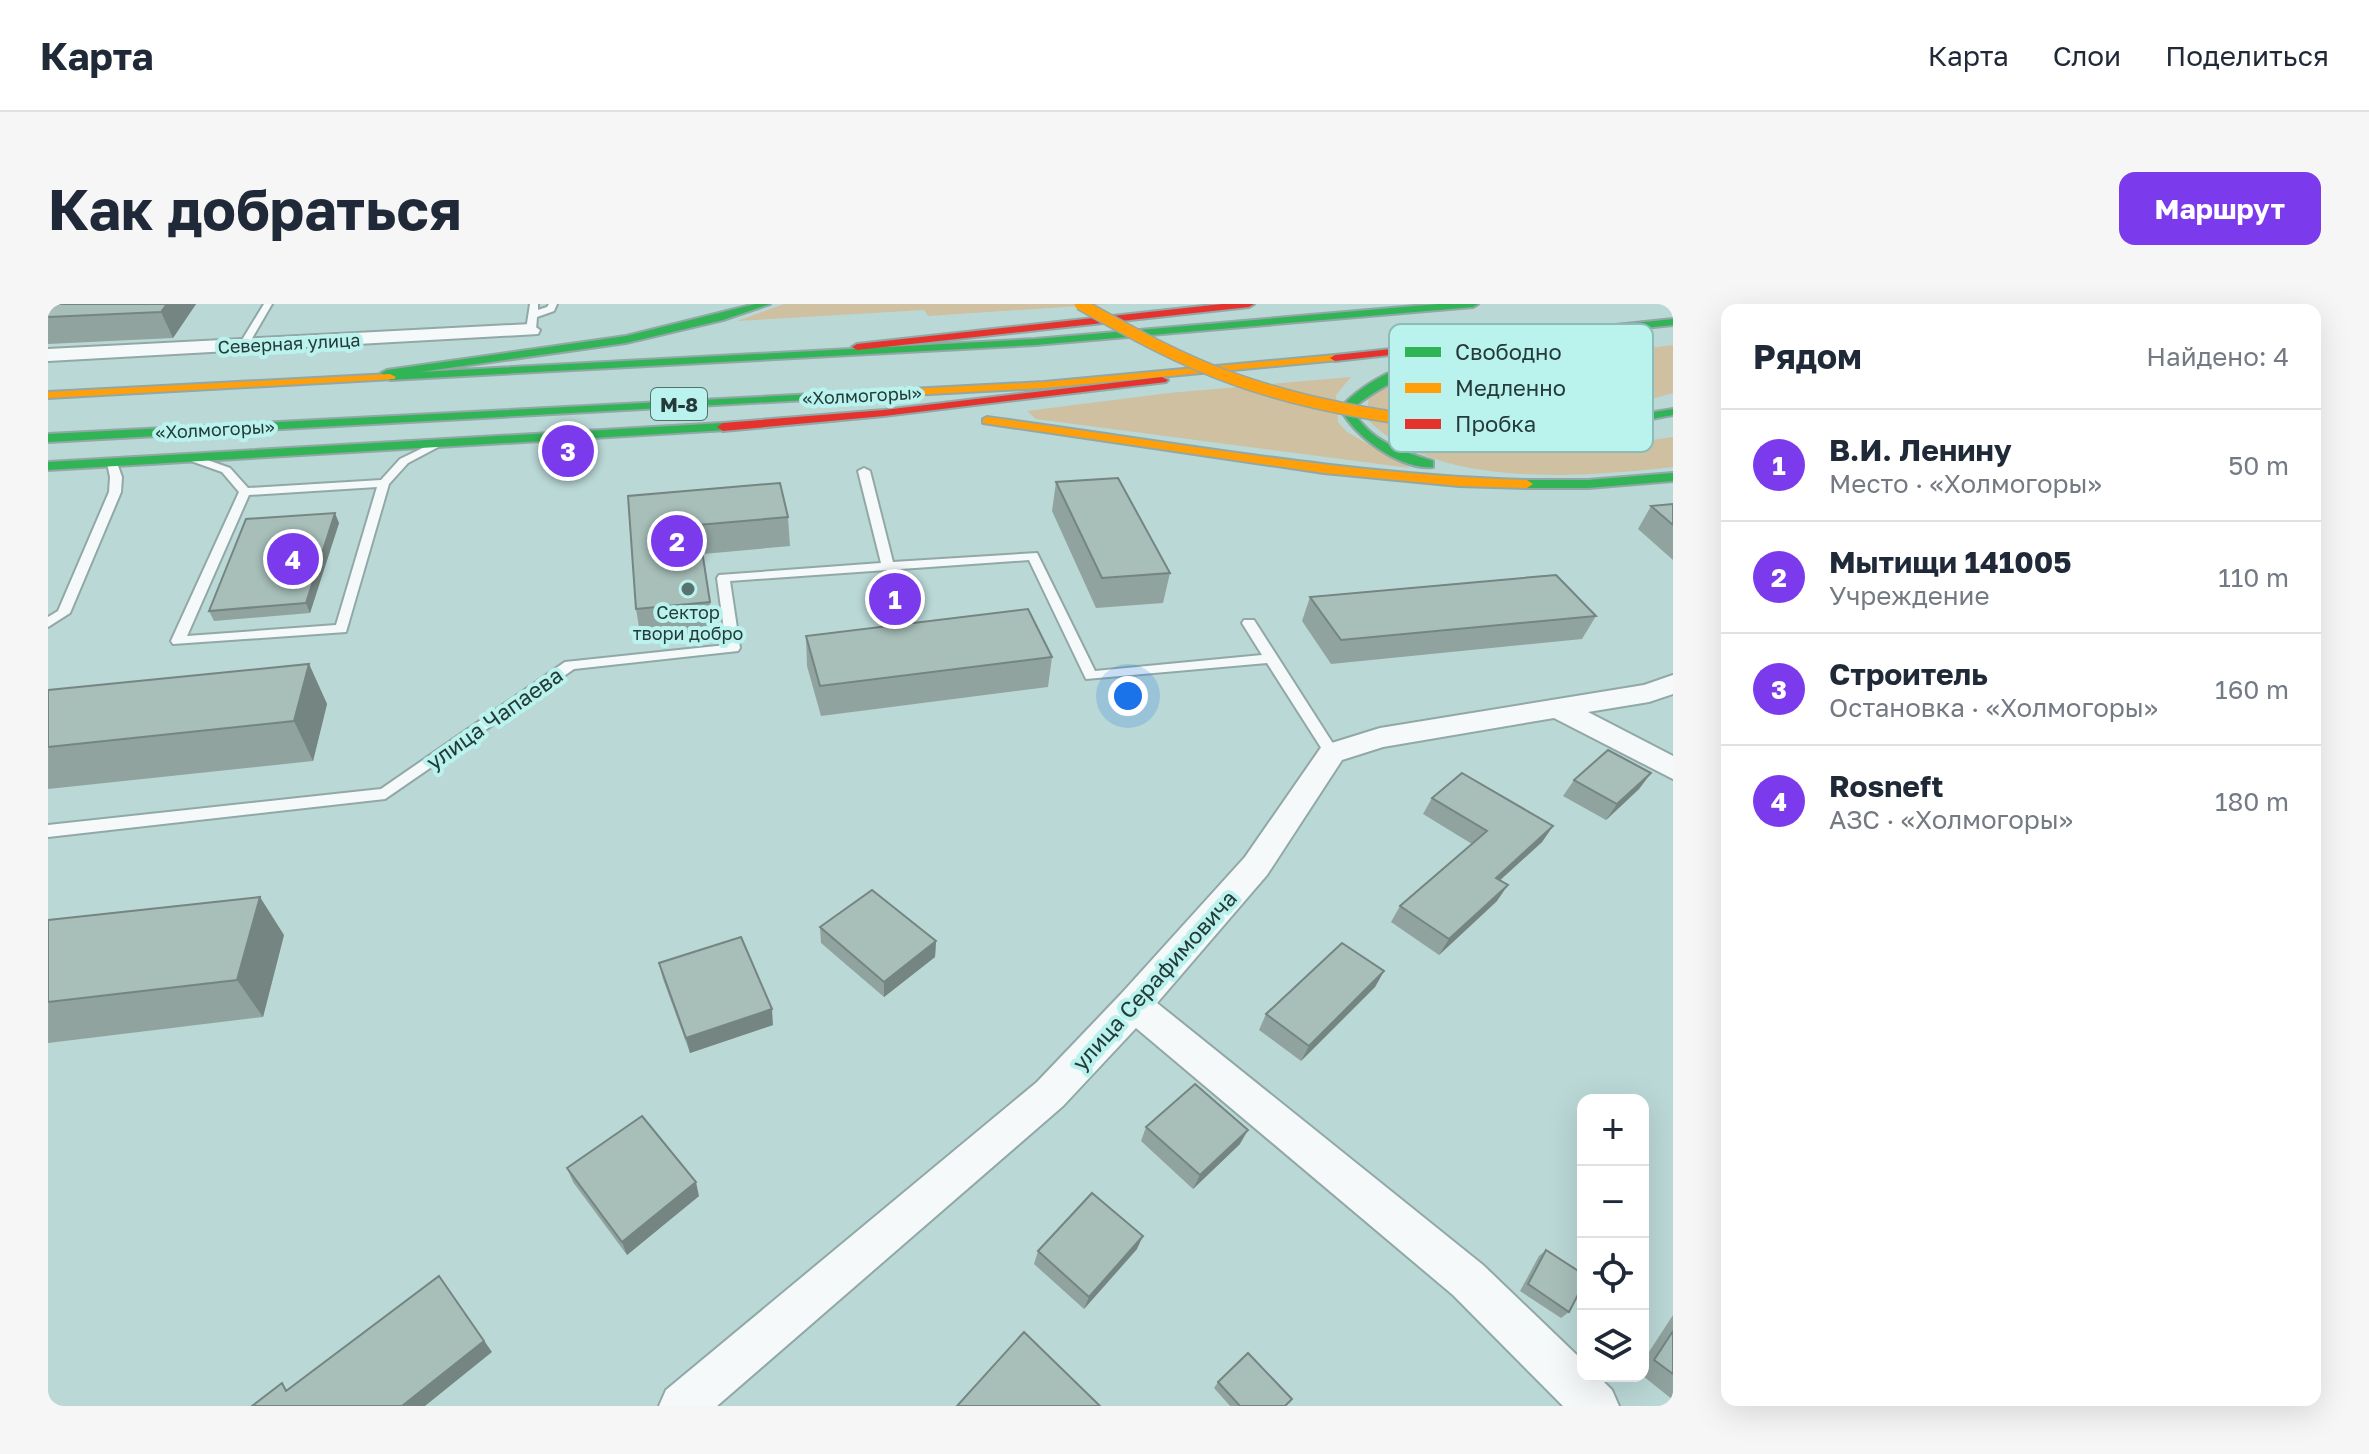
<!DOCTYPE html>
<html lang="ru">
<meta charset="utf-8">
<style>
:root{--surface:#fff;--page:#f6f6f7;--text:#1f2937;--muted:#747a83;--line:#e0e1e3;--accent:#7c3aed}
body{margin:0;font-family:"Golos Text",sans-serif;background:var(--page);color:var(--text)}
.controls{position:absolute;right:24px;bottom:24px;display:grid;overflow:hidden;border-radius:16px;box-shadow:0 8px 32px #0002}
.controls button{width:72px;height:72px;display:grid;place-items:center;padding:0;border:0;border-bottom:2px solid var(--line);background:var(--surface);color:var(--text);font:40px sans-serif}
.you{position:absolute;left:1080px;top:392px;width:28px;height:28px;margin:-20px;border:6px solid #fff;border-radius:50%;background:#1a73e8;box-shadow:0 0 0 12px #1a73e833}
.badge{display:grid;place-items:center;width:52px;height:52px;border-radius:50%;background:var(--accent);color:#fff;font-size:26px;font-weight:700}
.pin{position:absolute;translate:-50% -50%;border:4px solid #fff;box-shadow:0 2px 8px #0006}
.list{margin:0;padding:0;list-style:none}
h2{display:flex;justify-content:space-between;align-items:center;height:104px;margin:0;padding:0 32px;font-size:34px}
h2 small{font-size:26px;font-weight:400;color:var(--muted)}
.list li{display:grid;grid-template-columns:52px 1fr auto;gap:24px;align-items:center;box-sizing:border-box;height:112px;padding:0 32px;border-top:2px solid var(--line)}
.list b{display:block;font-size:30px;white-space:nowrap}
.list p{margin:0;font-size:26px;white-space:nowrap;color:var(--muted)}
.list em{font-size:26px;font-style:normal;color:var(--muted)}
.icon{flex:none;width:44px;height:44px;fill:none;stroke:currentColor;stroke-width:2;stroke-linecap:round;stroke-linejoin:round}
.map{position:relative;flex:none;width:1625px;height:1102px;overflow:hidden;border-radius:16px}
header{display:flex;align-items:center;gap:48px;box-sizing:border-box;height:112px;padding:0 40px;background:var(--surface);border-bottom:2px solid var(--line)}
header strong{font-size:38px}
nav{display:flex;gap:44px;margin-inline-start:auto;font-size:28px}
.intro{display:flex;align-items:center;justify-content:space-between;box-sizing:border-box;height:192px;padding:0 48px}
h1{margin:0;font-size:56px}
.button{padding:20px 36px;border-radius:16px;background:var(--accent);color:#fff;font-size:28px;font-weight:700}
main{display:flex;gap:48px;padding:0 48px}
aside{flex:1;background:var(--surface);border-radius:16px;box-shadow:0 8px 32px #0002}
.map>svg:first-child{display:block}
</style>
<header>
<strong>Карта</strong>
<nav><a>Карта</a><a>Слои</a><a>Поделиться</a></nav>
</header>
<div class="intro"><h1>Как добраться</h1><a class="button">Маршрут</a></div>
<main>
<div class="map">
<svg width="1625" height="1102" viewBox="0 0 1625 1102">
<rect width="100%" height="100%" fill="#bad8d6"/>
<path fill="#cec0a1" d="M736 0H1061L880 12 876 6 689 17Z
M1625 41V89L1578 102 1535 108 1457 110 1476 144 1540 145 1625 133V163C1534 173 1387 186 1318 114L1321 93 1350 77Z
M1303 73 1288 91 1290 118 1299 128 1362 164 988 115 979 107 1121 89Z"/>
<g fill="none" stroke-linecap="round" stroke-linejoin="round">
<g stroke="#91a8a7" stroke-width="4">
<path id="lane" d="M216 0H224L199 43H193L191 41Z
M482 0H490V6L499 3 501 0H509L506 7 489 13 488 26 483 29 478 26Z
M385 139 394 141 360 159 341 180 298 328 125 340 123 337 191 188 174 168 143 157V153H151L182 164 200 184 333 176 352 155ZM329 183 288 321 139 332 201 191Z
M64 156 69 159 74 173 73 188 22 309 0 323V313L10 307 61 188 62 173 59 159Z
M816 164 822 167 845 258 989 249 1047 367 1214 351 1194 319 1196 316H1206L1291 449 1289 453H1279L1219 359 1038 375 981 256 682 277 692 344 690 347 526 365 337 495 0 533V521L333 485 517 358 678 341 669 274 671 271 833 259 810 167Z"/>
</g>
<g stroke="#91a8a7" stroke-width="4">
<path id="street" d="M483 20 492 26 490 30 0 57V45Z
M1625 371V390L1601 398 1540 408 1625 452V475L1506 414 1335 443 1294 456 1219 571 1109 699 1435 961 1535 1057V1072H1550L1564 1086 1571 1102H1515L1405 991 1088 724 1015 802 669 1102H611L618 1086 989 778 1073 690 1197 553 1274 442 1332 424 1596 381Z"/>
</g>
<g stroke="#91a8a7" stroke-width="4">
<path id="fast" d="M707 0H722L675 16 578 39 372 68 987 35 1390 0H1430L1425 3 987 41 342 76 333 69 339 66 578 32Z
M1625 15V21L1520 32 1515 29 1520 26Z
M1496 31 1501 34 1500 36C1430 52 1361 57 1304 105 1321 137 1353 147 1385 157V163C1352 166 1307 133 1292 104 1342 50 1428 43 1496 31Z
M844 86 850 89 848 91 0 138V130Z
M1625 105V111L1544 126 1463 131 1457 127 1463 123 1544 118Z
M675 119 679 120V126L0 166V158Z
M1625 169V177L1540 184H1479L1473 180 1479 176H1540Z"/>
</g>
<g stroke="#91a8a7" stroke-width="4">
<path id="slow" d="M1287 51 1291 52V56L996 84 844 92 838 89 844 86 996 78Z
M342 70 348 73 346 75 0 94V88Z
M939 113C1119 137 1297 171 1479 176L1485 180 1479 184 1411 182 1276 169 935 119V115Z"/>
</g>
<g stroke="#91a8a7" stroke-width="4">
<path id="jam" d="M1174 0H1206L1201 3 809 46 804 43 809 40Z
M1520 26 1525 29 1524 31 1287 57 1282 54 1287 51Z
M1114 73 1120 76 1118 78 836 112 675 127 669 123 675 119 836 106Z"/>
</g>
<use href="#lane" fill="#f5f9f9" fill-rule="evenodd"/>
<use href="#street" fill="#f5f9f9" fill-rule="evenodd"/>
<use href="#fast" fill="#30b455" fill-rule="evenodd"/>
<use href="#slow" fill="#ff9f0a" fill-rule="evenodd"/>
<use href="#jam" fill="#e5322d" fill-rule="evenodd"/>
<g stroke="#91a8a7" stroke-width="14" stroke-linecap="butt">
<path id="slow-bridge" d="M1032 0C1082 28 1132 56 1186 75 1275 107 1369 118 1463 127"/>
</g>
<use href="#slow-bridge" stroke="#ff9f0a" stroke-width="11"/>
</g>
<path fill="#90a39f" d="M0 0H148L125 34 0 40Z
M1008 178 1122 269 1115 299 1048 304 1004 207Z
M580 192 740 213 742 242 655 250 666 327 593 335 588 305Z
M1625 200V256L1590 225 1603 202Z
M291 219 262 309 166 317 161 307Z
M1262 293 1548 312 1534 335 1283 360 1254 317Z
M758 332 1004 353 1000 383 773 412 759 362Z
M261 360 279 400 265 457 0 485V386Z
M1603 469 1591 485 1558 516 1515 492 1526 476Z
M1384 494 1505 522 1494 538 1452 576 1449 597 1391 651 1343 618 1352 602 1424 540 1375 510Z
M0 616 236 631 215 713 0 739Z
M772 623 888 637 887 653 836 693 773 639Z
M611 659 725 721 642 749 615 675Z
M1336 667 1327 683 1253 757 1211 726 1218 710Z
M1098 823 1192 840 1145 885 1093 837Z
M519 864 651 892 579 951 525 878Z
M1089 945 1036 1005 986 960 990 947Z
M1498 946 1521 1008 1513 1014 1472 987 1491 952Z
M1625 1011V1096L1595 1072V1057Z
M1170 1078 1237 1102H1182L1166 1084Z"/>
<path fill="#758582" d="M119 0H148L125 34 113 8Z
M287 209 291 219 262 309 258 299Z
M261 360 279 400 265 457 246 417Z
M1603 469 1591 485 1558 516 1569 500Z
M1505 522 1494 538 1437 590 1448 574Z
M1460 581 1449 597 1391 651 1401 635Z
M212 593 236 631 215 713 189 676Z
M888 637 887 653 836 693V678Z
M1336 667 1327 683 1253 757 1261 742Z
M724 705 725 721 642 749 638 734Z
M1200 826 1192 840 1145 885 1152 871Z
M648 878 651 892 579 951 574 938Z
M1095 932 1089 945 1036 1005 1041 993Z
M391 972 444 1048 377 1102H354Z"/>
<path fill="#a7beb9" stroke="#758582" stroke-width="2" d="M0 0H119L113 8 0 13Z
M1070 174 1122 269 1054 274 1008 178Z
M732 179 740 213 650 221 662 298 588 305 580 192Z
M1625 200V221L1603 202Z
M287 209 258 299 161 307 198 215Z
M1508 271 1548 312 1293 336 1262 293Z
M980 305 1004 353 772 382 758 332Z
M261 360 246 417 0 443V386Z
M1560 446 1603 469 1569 500 1526 476Z
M1414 469 1505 522 1448 574 1460 581 1401 635 1352 602 1439 527 1384 494Z
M824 586 888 637 836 678 772 623Z
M212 593 189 676 0 698V616Z
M693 633 724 705 638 734 611 659Z
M1294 639 1336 667 1261 742 1218 710Z
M1147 780 1200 826 1152 871 1098 823Z
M594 812 648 878 574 938 519 864Z
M1044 889 1095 932 1041 993 990 947Z
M1498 946 1535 970V981L1521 1008 1480 980Z
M391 972 436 1037 354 1102H204L234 1079 238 1087Z
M1625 1027V1070L1606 1056Z
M976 1028 1052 1102H909Z
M1200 1049 1244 1095 1237 1102H1192L1170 1078Z"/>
<circle fill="#587270" stroke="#baf2ed" stroke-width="3" cx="640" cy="285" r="8"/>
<g text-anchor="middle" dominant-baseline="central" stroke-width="8" stroke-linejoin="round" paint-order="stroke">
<g font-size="18" fill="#243b39" stroke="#baf2ed">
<text transform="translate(241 39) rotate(-3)">Северная улица</text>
<text transform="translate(814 91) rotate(-3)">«Холмогоры»</text>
<text transform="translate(167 125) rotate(-3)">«Холмогоры»</text>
</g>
<g font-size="18" fill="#243b39" stroke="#baf2ed">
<text x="640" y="308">Сектор<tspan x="640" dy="21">твори добро</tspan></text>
</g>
<rect fill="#baf2ed" stroke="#51726f" stroke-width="2" x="603" y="84" width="56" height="32" rx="6"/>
<g font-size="20" font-weight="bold" fill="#243b39">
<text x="631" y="100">М-8</text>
</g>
<g font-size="22" fill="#243b39" stroke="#baf2ed">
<text transform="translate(446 414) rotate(-35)">улица Чапаева</text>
<text transform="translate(1106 676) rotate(-48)">улица Серафимовича</text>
</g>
</g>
<rect x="1341" y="20" width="264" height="128" rx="12" fill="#baf2ed" stroke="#8dbbb7" stroke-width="2"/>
<rect x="1357" y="43" width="36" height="10" fill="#30b455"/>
<rect x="1357" y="79" width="36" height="10" fill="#ff9f0a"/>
<rect x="1357" y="115" width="36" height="10" fill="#e5322d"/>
<g font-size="22" fill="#243b39">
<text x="1407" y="56">Свободно</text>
<text x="1407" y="92">Медленно</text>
<text x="1407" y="128">Пробка</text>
</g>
</svg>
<div class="controls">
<button>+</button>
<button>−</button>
<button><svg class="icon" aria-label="locate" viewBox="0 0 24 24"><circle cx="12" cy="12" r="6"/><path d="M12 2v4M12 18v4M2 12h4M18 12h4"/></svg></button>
<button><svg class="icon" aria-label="layers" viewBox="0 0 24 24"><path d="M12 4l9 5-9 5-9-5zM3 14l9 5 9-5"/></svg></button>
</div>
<div class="you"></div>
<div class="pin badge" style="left:847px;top:295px">1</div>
<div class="pin badge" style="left:629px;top:237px">2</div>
<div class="pin badge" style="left:520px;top:147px">3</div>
<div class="pin badge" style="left:245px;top:255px">4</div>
</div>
<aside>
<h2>Рядом<small>Найдено: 4</small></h2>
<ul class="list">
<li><span class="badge">1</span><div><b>В.И. Ленину</b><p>Место · «Холмогоры»</p></div><em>50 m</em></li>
<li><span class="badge">2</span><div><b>Мытищи 141005</b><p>Учреждение</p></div><em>110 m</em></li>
<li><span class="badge">3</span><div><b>Строитель</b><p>Остановка · «Холмогоры»</p></div><em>160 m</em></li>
<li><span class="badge">4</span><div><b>Rosneft</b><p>АЗС · «Холмогоры»</p></div><em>180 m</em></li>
</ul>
</aside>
</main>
